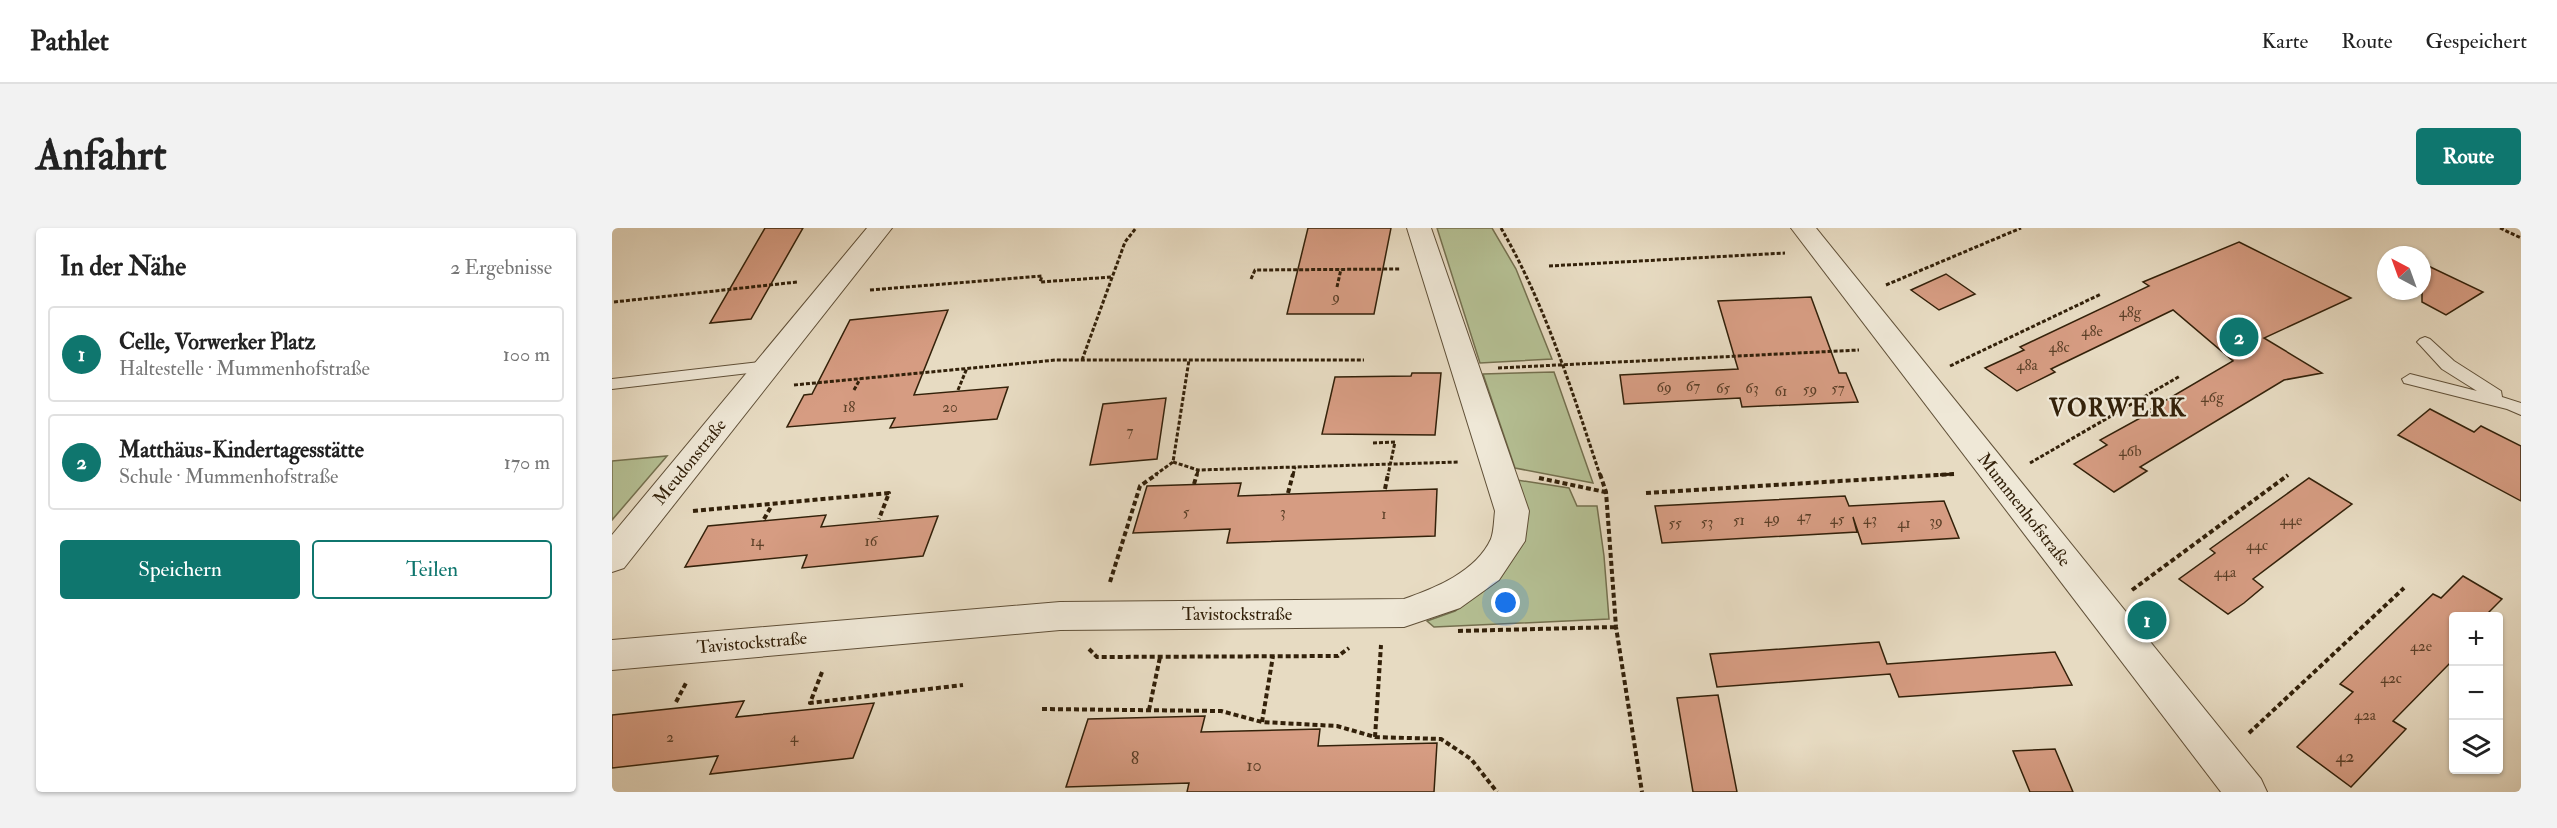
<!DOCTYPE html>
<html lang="de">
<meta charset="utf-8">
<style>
:root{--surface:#fff;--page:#f2f2f2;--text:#222;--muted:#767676;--line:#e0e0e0;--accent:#0f766e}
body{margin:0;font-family:"IM FELL Double Pica",serif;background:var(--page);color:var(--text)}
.controls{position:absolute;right:18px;bottom:18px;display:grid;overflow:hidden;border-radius:6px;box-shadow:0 2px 4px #0004}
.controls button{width:54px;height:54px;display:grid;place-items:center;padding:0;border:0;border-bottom:2px solid var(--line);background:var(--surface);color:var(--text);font:30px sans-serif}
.compass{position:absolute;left:1765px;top:18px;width:54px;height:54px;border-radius:50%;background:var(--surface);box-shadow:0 2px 4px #0004;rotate:319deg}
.you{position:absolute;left:894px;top:375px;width:21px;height:21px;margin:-15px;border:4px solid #fff;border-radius:50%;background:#1a73e8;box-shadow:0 0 0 9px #1a73e833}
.badge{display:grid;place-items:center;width:39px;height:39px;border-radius:50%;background:var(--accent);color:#fff;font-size:20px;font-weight:700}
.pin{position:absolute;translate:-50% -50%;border:3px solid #fff;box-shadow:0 2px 6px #0006}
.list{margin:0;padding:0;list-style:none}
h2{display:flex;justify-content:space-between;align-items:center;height:78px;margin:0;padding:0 24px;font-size:26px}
h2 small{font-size:20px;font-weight:400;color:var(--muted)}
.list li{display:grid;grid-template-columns:39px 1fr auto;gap:18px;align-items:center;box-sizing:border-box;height:96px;margin:0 12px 12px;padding:0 12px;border:2px solid var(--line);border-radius:6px}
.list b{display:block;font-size:22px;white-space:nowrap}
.list p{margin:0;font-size:20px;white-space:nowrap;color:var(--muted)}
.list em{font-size:20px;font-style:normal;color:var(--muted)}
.actions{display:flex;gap:12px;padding:18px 24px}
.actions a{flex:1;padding:14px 0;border:2px solid var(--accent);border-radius:6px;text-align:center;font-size:21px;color:var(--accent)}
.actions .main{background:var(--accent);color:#fff}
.icon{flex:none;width:33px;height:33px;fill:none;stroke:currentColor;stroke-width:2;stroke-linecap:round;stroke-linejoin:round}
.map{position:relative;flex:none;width:1909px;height:564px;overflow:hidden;border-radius:6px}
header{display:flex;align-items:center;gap:36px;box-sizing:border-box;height:84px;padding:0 30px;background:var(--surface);border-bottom:2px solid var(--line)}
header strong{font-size:28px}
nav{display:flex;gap:33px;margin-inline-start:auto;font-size:21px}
.intro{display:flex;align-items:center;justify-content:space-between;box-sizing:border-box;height:144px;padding:0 36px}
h1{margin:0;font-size:42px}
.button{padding:15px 27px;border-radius:6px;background:var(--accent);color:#fff;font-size:21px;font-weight:700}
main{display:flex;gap:36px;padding:0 36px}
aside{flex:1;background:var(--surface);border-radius:6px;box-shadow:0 2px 4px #0004}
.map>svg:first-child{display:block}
</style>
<header>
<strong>Pathlet</strong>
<nav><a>Karte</a><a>Route</a><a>Gespeichert</a></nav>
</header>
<div class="intro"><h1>Anfahrt</h1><a class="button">Route</a></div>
<main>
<aside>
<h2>In der Nähe<small>2 Ergebnisse</small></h2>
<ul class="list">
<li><span class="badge">1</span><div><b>Celle, Vorwerker Platz</b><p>Haltestelle · Mummenhofstraße</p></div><em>100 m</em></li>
<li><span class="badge">2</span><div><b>Matthäus-Kindertagesstätte</b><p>Schule · Mummenhofstraße</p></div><em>170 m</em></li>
</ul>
<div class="actions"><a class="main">Speichern</a><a>Teilen</a></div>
</aside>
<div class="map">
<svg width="1909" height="564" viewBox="0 0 1909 564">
<rect width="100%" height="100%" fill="#e7dbc2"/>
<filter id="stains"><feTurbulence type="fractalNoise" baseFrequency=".00333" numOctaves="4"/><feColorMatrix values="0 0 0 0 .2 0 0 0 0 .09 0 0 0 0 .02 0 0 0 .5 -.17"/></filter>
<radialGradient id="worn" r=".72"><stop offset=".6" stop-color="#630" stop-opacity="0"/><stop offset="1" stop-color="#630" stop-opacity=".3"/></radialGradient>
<path fill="#b5c094" stroke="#74704f" stroke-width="1.5" d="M825 0H880L904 41 940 131 868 135Z
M942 144 981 255 903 240 871 146Z
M55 228 0 292V233Z
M905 252 957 260 965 278H985L992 328 997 391 822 399 815 393 843 383 887 352 910 317Z"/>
<path fill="#d69c82" stroke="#33210a" stroke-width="1.5" d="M153 0H191L139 91 98 95Z
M696 0H779L762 86H675Z
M1627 14 1739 70 1652 110 1710 145 1672 152 1528 239 1535 243 1502 264 1462 236 1495 217 1488 212 1541 183 1539 181 1621 133 1561 82 1439 141 1443 144 1405 163 1373 140 1412 122 1408 119 1537 58 1531 54Z
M1810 35 1871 64 1834 87 1810 74Z
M1334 46 1363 66 1327 82 1299 62Z
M1199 69 1227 145H1234L1246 174 1130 179 1128 170 1012 176 1008 147 1126 141 1106 73Z
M336 82 302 167 396 159 385 191 278 200 283 190 175 199 192 167 200 166 238 92Z
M800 145H829L823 207 710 206 723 149 799 148Z
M554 170 545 231 478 237 491 176Z
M1818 181 1862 204 1869 198 1909 218V273L1786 207Z
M1697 250 1740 276 1641 351 1651 359 1632 375 1616 386 1567 351 1603 325 1598 321Z
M629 255 626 268 825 261 823 308 615 315 618 301 521 305 535 258Z
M1233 268 1237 278 1332 273 1347 310 1250 316 1241 289 1245 304 1050 315 1043 278Z
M214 287 209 299 326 288 311 328 190 340 195 327 73 339 96 298Z
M1851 348 1890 371 1873 388H1842V431L1781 493 1794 501 1739 559 1685 519 1741 464 1728 456 1821 366 1829 370Z
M1267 414 1275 436 1443 424 1460 457 1287 469 1278 446 1105 459 1098 426Z
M1106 467 1125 564H1081L1065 470Z
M132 473 124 489 262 475 241 530 98 546 106 528 0 540V487Z
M593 488 589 504 708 501 706 518 825 515 822 564H575L577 555 454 559 476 491Z
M1443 521 1461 564H1418L1401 523Z"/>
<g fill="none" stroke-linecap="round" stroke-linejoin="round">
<g stroke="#605038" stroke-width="2">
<path id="service" d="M1813 109 1818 111 1842 133 1889 163 1890 169 1909 175V187L1895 181 1792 155 1790 151 1798 146 1865 163 1830 141 1808 117 1805 114 1808 111Z
M156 133 164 138 162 142 0 161V151Z"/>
</g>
<g stroke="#605038" stroke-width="2">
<path id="minor" d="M255 0H280L12 340 0 344V307Z
M795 0H819L917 283 913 313 887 352 848 380 792 399 448 402 0 442V412L448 374 792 371C823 360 864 344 879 311 882 303 882 291 883 283Z"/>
</g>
<g stroke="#605038" stroke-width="2">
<path id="tertiary" d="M1179 0H1204L1649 551 1655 564H1609Z"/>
</g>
<path stroke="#33210a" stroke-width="3" stroke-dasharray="4 2" stroke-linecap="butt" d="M889 0C934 78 960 163 988 247
M1888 0 1909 10
M937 38 1173 25
M639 51 643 42 789 41
M1274 57 1409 0
M725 59 729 41
M258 62 430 48 428 54 500 49
M2 74 185 54
M470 132 513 14 524 0
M1338 138 1489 66
M886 140 1247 122
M182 157 444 132H752
M242 162 248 151
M346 162 355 140
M761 215 783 214 776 247
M561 234 586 242 847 234
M1418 235 1568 148
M543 247 561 234 577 132
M585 247 586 242
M681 247 683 239
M1322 247 1342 246"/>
<path stroke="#33210a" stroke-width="4" stroke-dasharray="5 3" stroke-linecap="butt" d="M988 246 994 264 1004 399 1030 564
M927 250 993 264
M582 256 585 246
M773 261 776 246
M676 265 681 246
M1034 265 1342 246
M81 283 277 265 267 291
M152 291 160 277
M498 354 528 258 545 246
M1520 362 1676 247
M846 403 1004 399
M477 421 485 429 726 428 737 420
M210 444 198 475 351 457
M64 474 74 455
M430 481 609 483 650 494 725 498 763 509 829 511 859 531 885 564
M537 482 548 429
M650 494 661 428
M1637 505 1792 360
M763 509 769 417"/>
<use href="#service" fill="#efe8d7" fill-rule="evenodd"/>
<use href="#minor" fill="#efe8d7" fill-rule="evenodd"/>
<use href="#tertiary" fill="#efe8d7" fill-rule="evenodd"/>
</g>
<g text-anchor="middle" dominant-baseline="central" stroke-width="4.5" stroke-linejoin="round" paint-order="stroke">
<g font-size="15" fill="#5c4028">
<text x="724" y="69">9</text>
<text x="1518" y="84">48g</text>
<text x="1480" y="103">48e</text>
<text x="1447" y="119">48c</text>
<text x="1415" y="137">48a</text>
<text x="1081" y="158">67</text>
<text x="1052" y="159">69</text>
<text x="1111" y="160">65</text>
<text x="1140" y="160">63</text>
<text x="1226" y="160">57</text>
<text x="1198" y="161">59</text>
<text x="1169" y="163">61</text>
<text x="1600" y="169">46g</text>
<text x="237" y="179">18</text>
<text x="338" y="179">20</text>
<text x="518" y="203">7</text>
<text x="1518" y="223">46b</text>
<text x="574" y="284">5</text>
<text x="671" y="284">3</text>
<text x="772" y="286">1</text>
<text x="1192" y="288">47</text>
<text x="1160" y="290">49</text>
<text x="1225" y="291">45</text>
<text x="1258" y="291">43</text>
<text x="1127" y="292">51</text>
<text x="1679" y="292">44e</text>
<text x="1324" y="293">39</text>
<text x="1095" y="294">53</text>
<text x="1063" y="295">55</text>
<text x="1292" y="295">41</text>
<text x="145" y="313">14</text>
<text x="259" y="313">16</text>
<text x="1645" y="317">44c</text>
<text x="1613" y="344">44a</text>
<text x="1809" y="418">42e</text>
<text x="1779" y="450">42c</text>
<text x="1753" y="487">42a</text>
<text x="58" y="509">2</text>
<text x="182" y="509">4</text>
</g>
<g font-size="18" fill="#33210a" stroke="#efe8d7">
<text transform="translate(78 234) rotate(-51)">Meudonstraße</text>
<text transform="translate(1412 282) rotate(52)">Mummenhofstraße</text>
<text x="625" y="386">Tavistockstraße</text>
<text transform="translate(140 415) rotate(-5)">Tavistockstraße</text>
</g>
<g font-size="18" fill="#5c4028">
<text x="1733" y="528">42</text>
<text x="523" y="530">8</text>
<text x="642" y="537">10</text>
</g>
<g font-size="24" font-weight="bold" letter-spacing="1.5" fill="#33210a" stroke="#efe8d7">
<text x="1506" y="180">VORWERK</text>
</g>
</g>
<rect width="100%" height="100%" filter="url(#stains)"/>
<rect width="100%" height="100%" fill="url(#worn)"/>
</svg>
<div class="controls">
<button>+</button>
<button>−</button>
<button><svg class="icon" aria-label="layers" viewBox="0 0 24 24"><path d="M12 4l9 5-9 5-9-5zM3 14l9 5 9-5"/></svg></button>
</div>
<svg class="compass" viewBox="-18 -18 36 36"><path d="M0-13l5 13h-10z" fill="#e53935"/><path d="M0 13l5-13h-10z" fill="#767676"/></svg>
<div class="you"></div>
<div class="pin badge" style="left:1535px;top:392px">1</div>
<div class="pin badge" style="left:1627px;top:109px">2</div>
</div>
</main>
